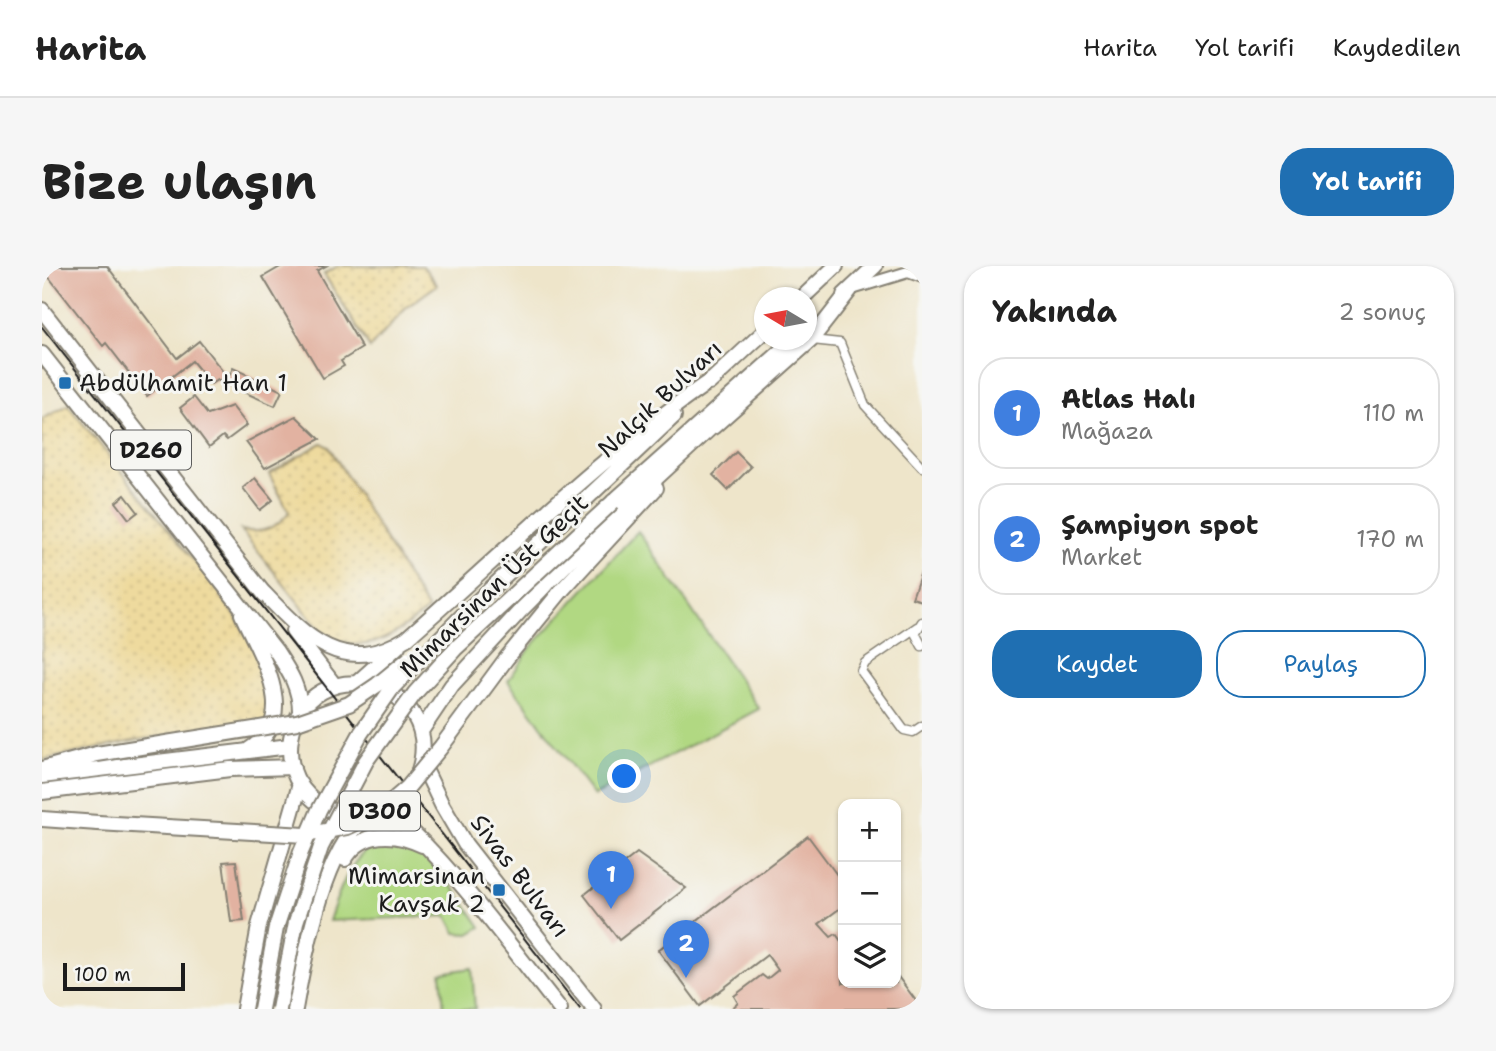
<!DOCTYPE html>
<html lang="tr">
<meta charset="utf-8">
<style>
:root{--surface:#fff;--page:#f6f6f6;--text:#222;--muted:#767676;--line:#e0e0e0;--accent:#1f6fb2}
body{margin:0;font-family:"Shantell Sans",sans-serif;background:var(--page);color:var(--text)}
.controls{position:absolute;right:21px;bottom:21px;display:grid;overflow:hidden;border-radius:14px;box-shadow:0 2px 5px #0004}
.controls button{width:63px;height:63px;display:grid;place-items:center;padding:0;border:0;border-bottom:2px solid var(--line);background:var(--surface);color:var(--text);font:35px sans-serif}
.compass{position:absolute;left:712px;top:21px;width:63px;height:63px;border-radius:50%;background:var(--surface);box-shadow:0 2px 5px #0004;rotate:280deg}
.scale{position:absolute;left:21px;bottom:18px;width:122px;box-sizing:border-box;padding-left:7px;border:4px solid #1c1c1c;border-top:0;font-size:19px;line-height:24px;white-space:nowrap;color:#1c1c1c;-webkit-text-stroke:5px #f6f6f2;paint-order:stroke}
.you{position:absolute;left:583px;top:511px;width:24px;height:24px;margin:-18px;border:5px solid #fff;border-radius:50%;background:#1a73e8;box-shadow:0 0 0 10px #1a73e833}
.badge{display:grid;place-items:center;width:46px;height:46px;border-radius:50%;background:var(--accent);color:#fff;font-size:23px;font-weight:700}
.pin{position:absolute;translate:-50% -58px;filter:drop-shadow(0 2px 4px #0008)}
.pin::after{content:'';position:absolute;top:37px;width:24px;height:21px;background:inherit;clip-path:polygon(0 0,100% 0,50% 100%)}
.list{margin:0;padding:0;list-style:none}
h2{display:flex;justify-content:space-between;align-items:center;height:91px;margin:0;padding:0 28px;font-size:30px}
h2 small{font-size:23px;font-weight:400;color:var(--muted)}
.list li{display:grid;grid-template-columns:46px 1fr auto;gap:21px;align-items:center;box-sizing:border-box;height:112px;margin:0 14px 14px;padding:0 14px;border:2px solid var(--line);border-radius:28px}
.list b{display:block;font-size:26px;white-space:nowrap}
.list p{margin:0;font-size:23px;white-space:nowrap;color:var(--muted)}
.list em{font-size:23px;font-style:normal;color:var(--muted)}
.actions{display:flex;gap:14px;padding:21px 28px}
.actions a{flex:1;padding:16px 0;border:2px solid var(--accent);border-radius:28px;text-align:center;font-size:24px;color:var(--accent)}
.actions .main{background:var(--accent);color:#fff}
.icon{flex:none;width:38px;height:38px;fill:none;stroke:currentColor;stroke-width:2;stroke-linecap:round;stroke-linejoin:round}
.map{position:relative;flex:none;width:880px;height:743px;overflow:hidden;border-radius:28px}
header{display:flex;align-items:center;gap:42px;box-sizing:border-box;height:98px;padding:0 35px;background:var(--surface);border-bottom:2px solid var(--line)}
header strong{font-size:33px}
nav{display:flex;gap:38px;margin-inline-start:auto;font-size:24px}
.intro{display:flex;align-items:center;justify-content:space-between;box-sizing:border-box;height:168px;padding:0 42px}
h1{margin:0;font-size:49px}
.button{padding:18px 32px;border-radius:28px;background:var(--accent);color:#fff;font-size:24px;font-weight:700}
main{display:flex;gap:42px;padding:0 42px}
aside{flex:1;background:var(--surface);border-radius:28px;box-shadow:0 2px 5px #0004}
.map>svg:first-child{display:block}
</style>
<header>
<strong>Harita</strong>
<nav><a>Harita</a><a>Yol tarifi</a><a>Kaydedilen</a></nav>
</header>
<div class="intro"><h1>Bize ulaşın</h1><a class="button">Yol tarifi</a></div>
<main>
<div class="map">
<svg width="880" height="743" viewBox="0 0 880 743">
<defs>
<pattern id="sand-dots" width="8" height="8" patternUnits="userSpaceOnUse" patternTransform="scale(1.75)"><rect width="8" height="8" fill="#eeda9e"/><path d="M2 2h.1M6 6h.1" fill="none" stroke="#ccba88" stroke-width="1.8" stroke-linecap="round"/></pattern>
</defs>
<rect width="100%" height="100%" fill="#f6f6f2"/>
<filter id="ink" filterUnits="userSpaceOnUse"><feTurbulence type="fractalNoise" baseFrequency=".0143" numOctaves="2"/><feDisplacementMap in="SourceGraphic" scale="14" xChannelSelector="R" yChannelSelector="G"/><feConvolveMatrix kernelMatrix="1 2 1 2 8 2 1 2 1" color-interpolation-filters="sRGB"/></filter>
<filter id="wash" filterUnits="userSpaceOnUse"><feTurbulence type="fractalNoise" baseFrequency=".00686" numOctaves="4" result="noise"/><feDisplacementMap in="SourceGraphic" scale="28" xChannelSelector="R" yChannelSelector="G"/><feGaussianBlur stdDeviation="1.57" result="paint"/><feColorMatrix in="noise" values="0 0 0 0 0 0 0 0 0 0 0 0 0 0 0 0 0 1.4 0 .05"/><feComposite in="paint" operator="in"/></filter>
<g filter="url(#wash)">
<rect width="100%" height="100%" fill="#eee5ca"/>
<path fill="#b1d882" stroke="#667a4f" stroke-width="2" d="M596 265 717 443 552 530 466 415 489 381Z
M339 576C344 576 350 575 355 576 387 581 422 636 439 661L427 668 414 667 405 650 287 655C296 628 309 586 339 576Z
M430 702 433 743H402L399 707Z"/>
<path fill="url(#sand-dots)" stroke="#857b5d" stroke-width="2" d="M296 0H381L395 19 365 41 328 82 282 8Z
M26 139 174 322 194 351 214 387 229 433 225 456 101 473 0 494V153Z
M280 177 287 181 386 344C351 369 323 395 279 365L199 264C218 268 235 262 247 246L227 208Z"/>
<g id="blocks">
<path fill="#e2b2a1" d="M8 0H65L135 92 157 75 186 112 191 102 240 125 233 140 175 114 169 118 150 95 105 130 64 77 61 80 2 5Z
M240 0H284L275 5 320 82 299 95 302 100 281 112 221 11Z
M152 131 166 149 190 140 205 159 185 174 181 170 167 181 138 142Z
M254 150 278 173 223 202 204 176Z
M694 186 709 201 686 224 671 209Z
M213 212 231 234 218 244 201 222Z
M83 229 96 246 87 253 74 236Z
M879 306H880V335L870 332Z
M766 570 801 617V640L777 658 789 671 794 668 801 678V717H854V708L880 743H689L696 737 692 730 720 709 725 713 736 704 725 689 658 740 616 684Z
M595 587 644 622 577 674 542 629Z
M194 595 202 655 189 656 181 596Z"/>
</g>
</g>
<g filter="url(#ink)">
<use href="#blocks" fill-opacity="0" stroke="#858073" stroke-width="2"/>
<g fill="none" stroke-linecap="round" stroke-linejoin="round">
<g stroke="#858073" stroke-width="11">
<path id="minor" d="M770 74 798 77 823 139 880 201
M880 356 873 367 880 380
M875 361 823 397 819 405 862 464 871 466 880 460"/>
</g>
<g stroke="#858073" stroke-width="14">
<path id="tertiary" d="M879 0 880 3
M810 23 866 6 880 11"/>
</g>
<g stroke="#858073" stroke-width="18">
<path id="trunk" d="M802 29 833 0
M760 32 794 0
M0 44 223 329
M0 88 234 385C247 405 259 423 258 448
M667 117 722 66
M671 161 769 74 808 24
M571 236 752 74
M219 324C261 368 300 413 365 372 466 283 563 186 674 111
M520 324 614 222
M200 348C219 392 261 452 205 485
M422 348 632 150
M251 365 293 420
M316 416 356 380
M379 465 410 419 479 344 556 266 676 155
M380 497 400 539 423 578 552 743
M0 503 55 488
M0 510 248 480
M0 526 188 503 251 501
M346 543C412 601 463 674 518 743
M332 548C304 552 279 546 261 523 250 509 246 490 249 472 265 380 408 413 376 508
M0 553 56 557
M303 593C320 564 353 566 380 579
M202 743 217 660 258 518
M253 743C261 697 282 581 323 554"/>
</g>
<use href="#minor" stroke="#fff" stroke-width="8"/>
<use href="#tertiary" stroke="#fff" stroke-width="10"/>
<use href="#trunk" stroke="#fff" stroke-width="14"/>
<path stroke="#1c1c1c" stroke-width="2" d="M0 61 538 743"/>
<g stroke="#858073" stroke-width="18" stroke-linecap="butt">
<path id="trunk-bridge" d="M55 488 255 456 307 438 335 419 367 393
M56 557 263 569 305 561 336 547 366 521 399 481 464 393 520 324
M219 743 234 662 259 586 277 544 319 467 351 421 422 348
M237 743 254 656 279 581 324 495 373 427 413 383 571 236"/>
</g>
<use href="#trunk-bridge" stroke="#fff" stroke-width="14"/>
</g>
</g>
<g fill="#1f6fb2" stroke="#f6f6f2" stroke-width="2.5">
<rect x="16" y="110" width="14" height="14" rx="3.5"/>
<rect x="450" y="617" width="14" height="14" rx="3.5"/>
</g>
<g text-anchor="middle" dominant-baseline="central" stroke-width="6" stroke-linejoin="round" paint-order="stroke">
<g fill="#f6f6f2" stroke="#5d5d5c" stroke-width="2">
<rect x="69" y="164.5" width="80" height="39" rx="5"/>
<rect x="298" y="525.5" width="80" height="39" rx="5"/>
</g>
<g font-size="23" font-weight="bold" fill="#1c1c1c">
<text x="109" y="184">D260</text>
<text x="338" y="545">D300</text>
</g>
<g font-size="24" fill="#1c1c1c" stroke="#f6f6f2" text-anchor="start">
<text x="37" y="117">Abdülhamit Han 1</text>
<text x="443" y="610" text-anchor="end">Mimarsinan<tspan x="443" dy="28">Kavşak 2</tspan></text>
</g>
<g font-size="24" fill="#1c1c1c" stroke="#f6f6f2">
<text transform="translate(618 133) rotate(-43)">Nalçık Bulvarı</text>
<text transform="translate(452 320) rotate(-44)">Mimarsinan Üst Geçit</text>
<text transform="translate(478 610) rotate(53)">Sivas Bulvarı</text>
</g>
</g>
</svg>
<div class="controls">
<button>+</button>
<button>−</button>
<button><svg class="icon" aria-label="layers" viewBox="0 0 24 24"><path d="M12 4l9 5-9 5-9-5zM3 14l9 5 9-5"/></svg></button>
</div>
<svg class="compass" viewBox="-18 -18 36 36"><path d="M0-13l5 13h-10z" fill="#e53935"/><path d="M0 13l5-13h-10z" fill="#767676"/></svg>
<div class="scale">100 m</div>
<div class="you"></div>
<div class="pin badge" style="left:569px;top:643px;background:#3f7fe0">1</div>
<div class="pin badge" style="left:644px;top:712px;background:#3f7fe0">2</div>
</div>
<aside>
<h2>Yakında<small>2 sonuç</small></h2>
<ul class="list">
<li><span class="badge" style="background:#3f7fe0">1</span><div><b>Atlas Halı</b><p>Mağaza</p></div><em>110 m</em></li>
<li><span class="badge" style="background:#3f7fe0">2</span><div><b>Şampiyon spot</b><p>Market</p></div><em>170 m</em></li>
</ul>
<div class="actions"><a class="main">Kaydet</a><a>Paylaş</a></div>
</aside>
</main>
